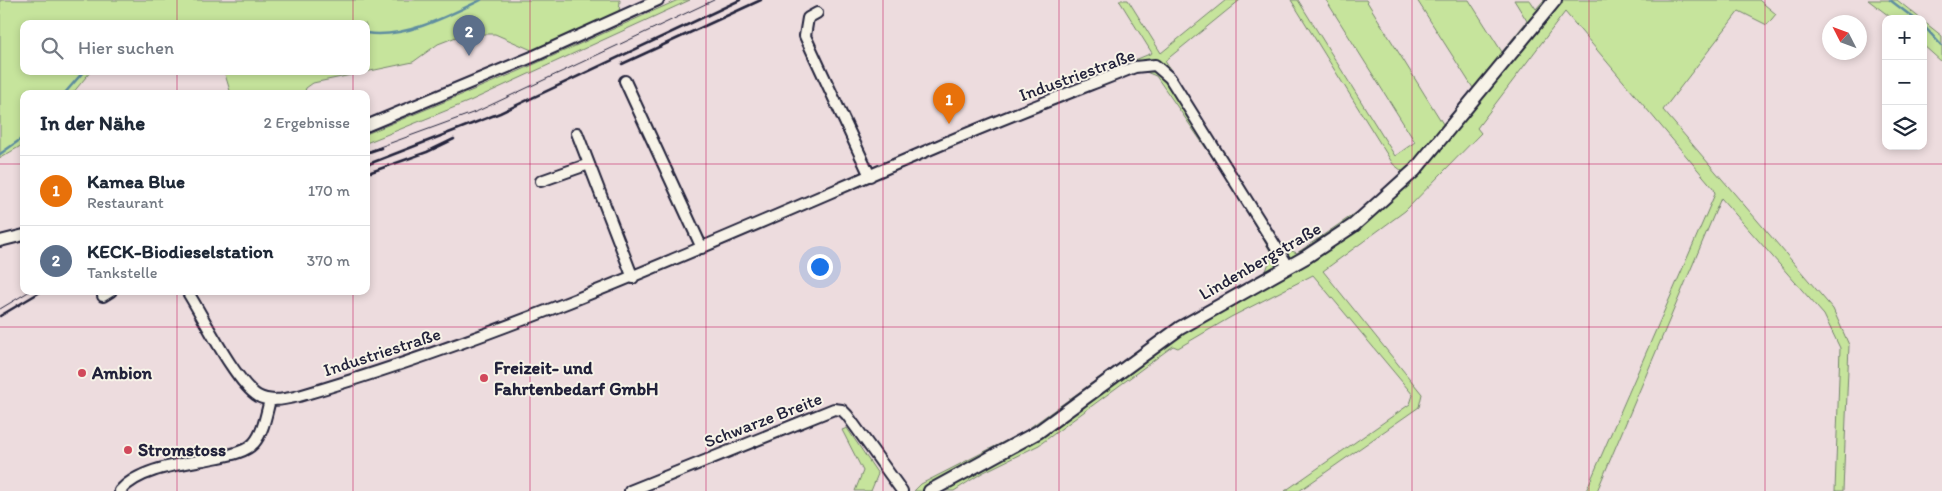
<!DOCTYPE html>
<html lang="de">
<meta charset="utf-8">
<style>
:root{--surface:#fff;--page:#f2f2f3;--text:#1f2937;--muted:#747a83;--line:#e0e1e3;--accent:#d1495b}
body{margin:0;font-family:Itim,sans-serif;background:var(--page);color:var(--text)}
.controls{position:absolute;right:15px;top:15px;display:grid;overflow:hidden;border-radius:10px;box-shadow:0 2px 8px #0003}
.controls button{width:45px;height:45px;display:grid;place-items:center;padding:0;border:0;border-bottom:1px solid var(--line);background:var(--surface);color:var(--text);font:25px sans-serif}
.compass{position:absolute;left:1822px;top:15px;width:45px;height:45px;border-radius:50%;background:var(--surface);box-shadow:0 2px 8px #0003;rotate:312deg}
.you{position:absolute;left:819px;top:266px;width:18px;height:18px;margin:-12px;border:4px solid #fff;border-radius:50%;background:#1a73e8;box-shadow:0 0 0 8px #1a73e833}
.badge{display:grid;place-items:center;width:32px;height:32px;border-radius:50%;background:var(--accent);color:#fff;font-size:16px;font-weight:700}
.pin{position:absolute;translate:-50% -41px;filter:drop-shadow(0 1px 2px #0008)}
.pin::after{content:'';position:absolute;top:26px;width:18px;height:15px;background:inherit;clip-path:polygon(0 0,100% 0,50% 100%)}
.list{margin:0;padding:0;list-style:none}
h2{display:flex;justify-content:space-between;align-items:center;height:65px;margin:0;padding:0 20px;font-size:21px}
h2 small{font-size:16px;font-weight:400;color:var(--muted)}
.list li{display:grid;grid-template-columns:32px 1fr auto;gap:15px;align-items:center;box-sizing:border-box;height:70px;padding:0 20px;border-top:1px solid var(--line)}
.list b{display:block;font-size:19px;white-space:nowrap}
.list p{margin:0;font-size:16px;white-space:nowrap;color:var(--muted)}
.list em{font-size:16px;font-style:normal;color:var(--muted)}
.icon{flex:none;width:28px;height:28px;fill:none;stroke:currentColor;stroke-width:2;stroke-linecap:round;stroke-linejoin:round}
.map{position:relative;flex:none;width:1942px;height:491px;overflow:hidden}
.search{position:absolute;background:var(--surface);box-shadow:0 2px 8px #0003;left:20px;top:20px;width:350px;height:55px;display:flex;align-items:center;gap:12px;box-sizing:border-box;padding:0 18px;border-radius:10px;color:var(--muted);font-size:19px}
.panel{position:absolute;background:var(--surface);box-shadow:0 2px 8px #0003;left:20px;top:90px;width:350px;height:205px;border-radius:10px}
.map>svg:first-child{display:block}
</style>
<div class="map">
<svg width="1942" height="491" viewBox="0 0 1942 491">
<rect width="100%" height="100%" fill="#eddcde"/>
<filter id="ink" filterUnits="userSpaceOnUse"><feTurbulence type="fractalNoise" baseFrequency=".02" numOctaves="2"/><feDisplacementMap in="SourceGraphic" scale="10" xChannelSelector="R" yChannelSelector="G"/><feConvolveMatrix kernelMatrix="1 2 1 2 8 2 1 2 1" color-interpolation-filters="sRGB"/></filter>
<g filter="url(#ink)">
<path fill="#c6e49c" stroke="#74836c" d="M0 0H620L619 14 534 51 495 34H464L438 44 413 62 313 83 306 88 304 94H231L224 71H366V24H24V71H91L72 94H24V144L0 158Z
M678 0H690L470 101 366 143V134L517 72Z
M1119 0H1128L1161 53 1226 0H1240L1165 61 1282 247 1297 253 1366 206 1402 171 1393 164 1291 0H1298L1395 156 1415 142 1326 0H1366L1443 124 1473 88 1417 0H1469L1502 52 1527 21 1514 0H1530L1536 9 1544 0H1759L1776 14 1767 25 1739 11 1663 110 1833 309 1849 345 1843 491H1835L1840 348 1824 315 1721 198 1597 491H1586L1715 194 1714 189 1565 12 1477 128 1481 133 1405 211 1323 271 1422 394 1419 407 1299 491H1285L1410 404 1413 395 1313 275 1231 317 1178 348 1173 346 1039 445 982 473 954 491H914L921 484 1025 431 1167 329 1266 271 1272 254 1226 177 1156 76 1141 70 1050 105 1045 97 1152 53Z
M1868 0H1897L1921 19H1893Z
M1923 21 1942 36V62L1923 45Z
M847 428 878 474 871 491H855L863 471 842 430Z"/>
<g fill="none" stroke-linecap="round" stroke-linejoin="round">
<path stroke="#5f8ea0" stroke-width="2.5" d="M1890 0 1915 19
M1923 25 1941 45
M366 33C404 39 448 16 481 0
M64 94 84 71
M0 154 24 137"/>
<g stroke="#22223b" stroke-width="14">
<path id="minor" d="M817 13 808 18 805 36 870 176
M625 81 702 248
M366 126 532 57 658 0
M577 133 633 278
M541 181 589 164
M0 241 24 235
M187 291C203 316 235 382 258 396 271 403 285 399 299 396 519 332 727 236 938 146 1003 118 1069 93 1135 67L1155 65 1170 78 1288 266
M103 296 111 291
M120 491C141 466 188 464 219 457 230 455 246 452 254 443 264 431 266 414 270 400
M630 491 834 409 842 410 847 415 902 491"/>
</g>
<g stroke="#22223b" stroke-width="16">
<path id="major" d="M930 491 1038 432 1180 328 1306 257 1354 225 1415 170 1555 0"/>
</g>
<use href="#minor" stroke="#f7f3e8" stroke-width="10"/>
<use href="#major" stroke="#f7f3e8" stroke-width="12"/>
<path stroke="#22223b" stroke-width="1" d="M366 152 478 111 714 0
M0 309 30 291"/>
<path stroke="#22223b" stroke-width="2.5" d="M622 64 761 0
M366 153 381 148
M366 165 500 113 740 0
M371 172 427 152 454 139
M0 316 42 291"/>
</g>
</g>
<path fill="none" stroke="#c2185b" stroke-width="1" stroke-opacity="0.55" d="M177 0V24M353 0V24M530 0V491M706 0V491M883 0V491M1059 0V491M1236 0V491M1412 0V491M1589 0V491M1765 0V491M177 71V94M353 71V94M0 164H24M366 164H1942M177 291V491M353 291V491M0 327H1942"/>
<g fill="#d1495b" stroke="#f7f3e8" stroke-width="2">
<circle cx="82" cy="373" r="5"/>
<circle cx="484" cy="378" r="5"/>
<circle cx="128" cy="450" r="5"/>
</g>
<g text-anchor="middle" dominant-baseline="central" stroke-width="4" stroke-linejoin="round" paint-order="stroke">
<g font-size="18" fill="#22223b" stroke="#f7f3e8">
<text transform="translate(1077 75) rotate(-20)">Industriestraße</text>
<text transform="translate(1260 261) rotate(-30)">Lindenbergstraße</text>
<text transform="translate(382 352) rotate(-18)">Industriestraße</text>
<text transform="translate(763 420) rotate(-21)">Schwarze Breite</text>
</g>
<g font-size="18" font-weight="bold" fill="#22223b" stroke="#f7f3e8" text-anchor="start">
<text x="494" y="368">Freizeit- und<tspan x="494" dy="21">Fahrtenbedarf GmbH</tspan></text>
<text x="92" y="373">Ambion</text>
<text x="138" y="450">Stromstoss</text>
</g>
</g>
</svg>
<div class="controls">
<button>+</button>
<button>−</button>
<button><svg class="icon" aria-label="layers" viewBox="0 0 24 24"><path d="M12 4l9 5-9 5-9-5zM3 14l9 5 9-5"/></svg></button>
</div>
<svg class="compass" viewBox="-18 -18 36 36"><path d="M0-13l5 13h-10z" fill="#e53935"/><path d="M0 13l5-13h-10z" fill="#747a83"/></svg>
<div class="you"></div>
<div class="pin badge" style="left:949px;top:124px;background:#e8710a">1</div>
<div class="pin badge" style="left:469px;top:56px;background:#5c6f8a">2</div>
<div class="search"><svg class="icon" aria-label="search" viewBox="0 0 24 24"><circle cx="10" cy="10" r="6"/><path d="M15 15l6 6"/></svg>Hier suchen</div>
<section class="panel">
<h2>In der Nähe<small>2 Ergebnisse</small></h2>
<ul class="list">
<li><span class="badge" style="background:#e8710a">1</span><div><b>Kamea Blue</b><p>Restaurant</p></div><em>170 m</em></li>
<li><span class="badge" style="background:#5c6f8a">2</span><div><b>KECK-Biodieselstation</b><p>Tankstelle</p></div><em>370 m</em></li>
</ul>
</section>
</div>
